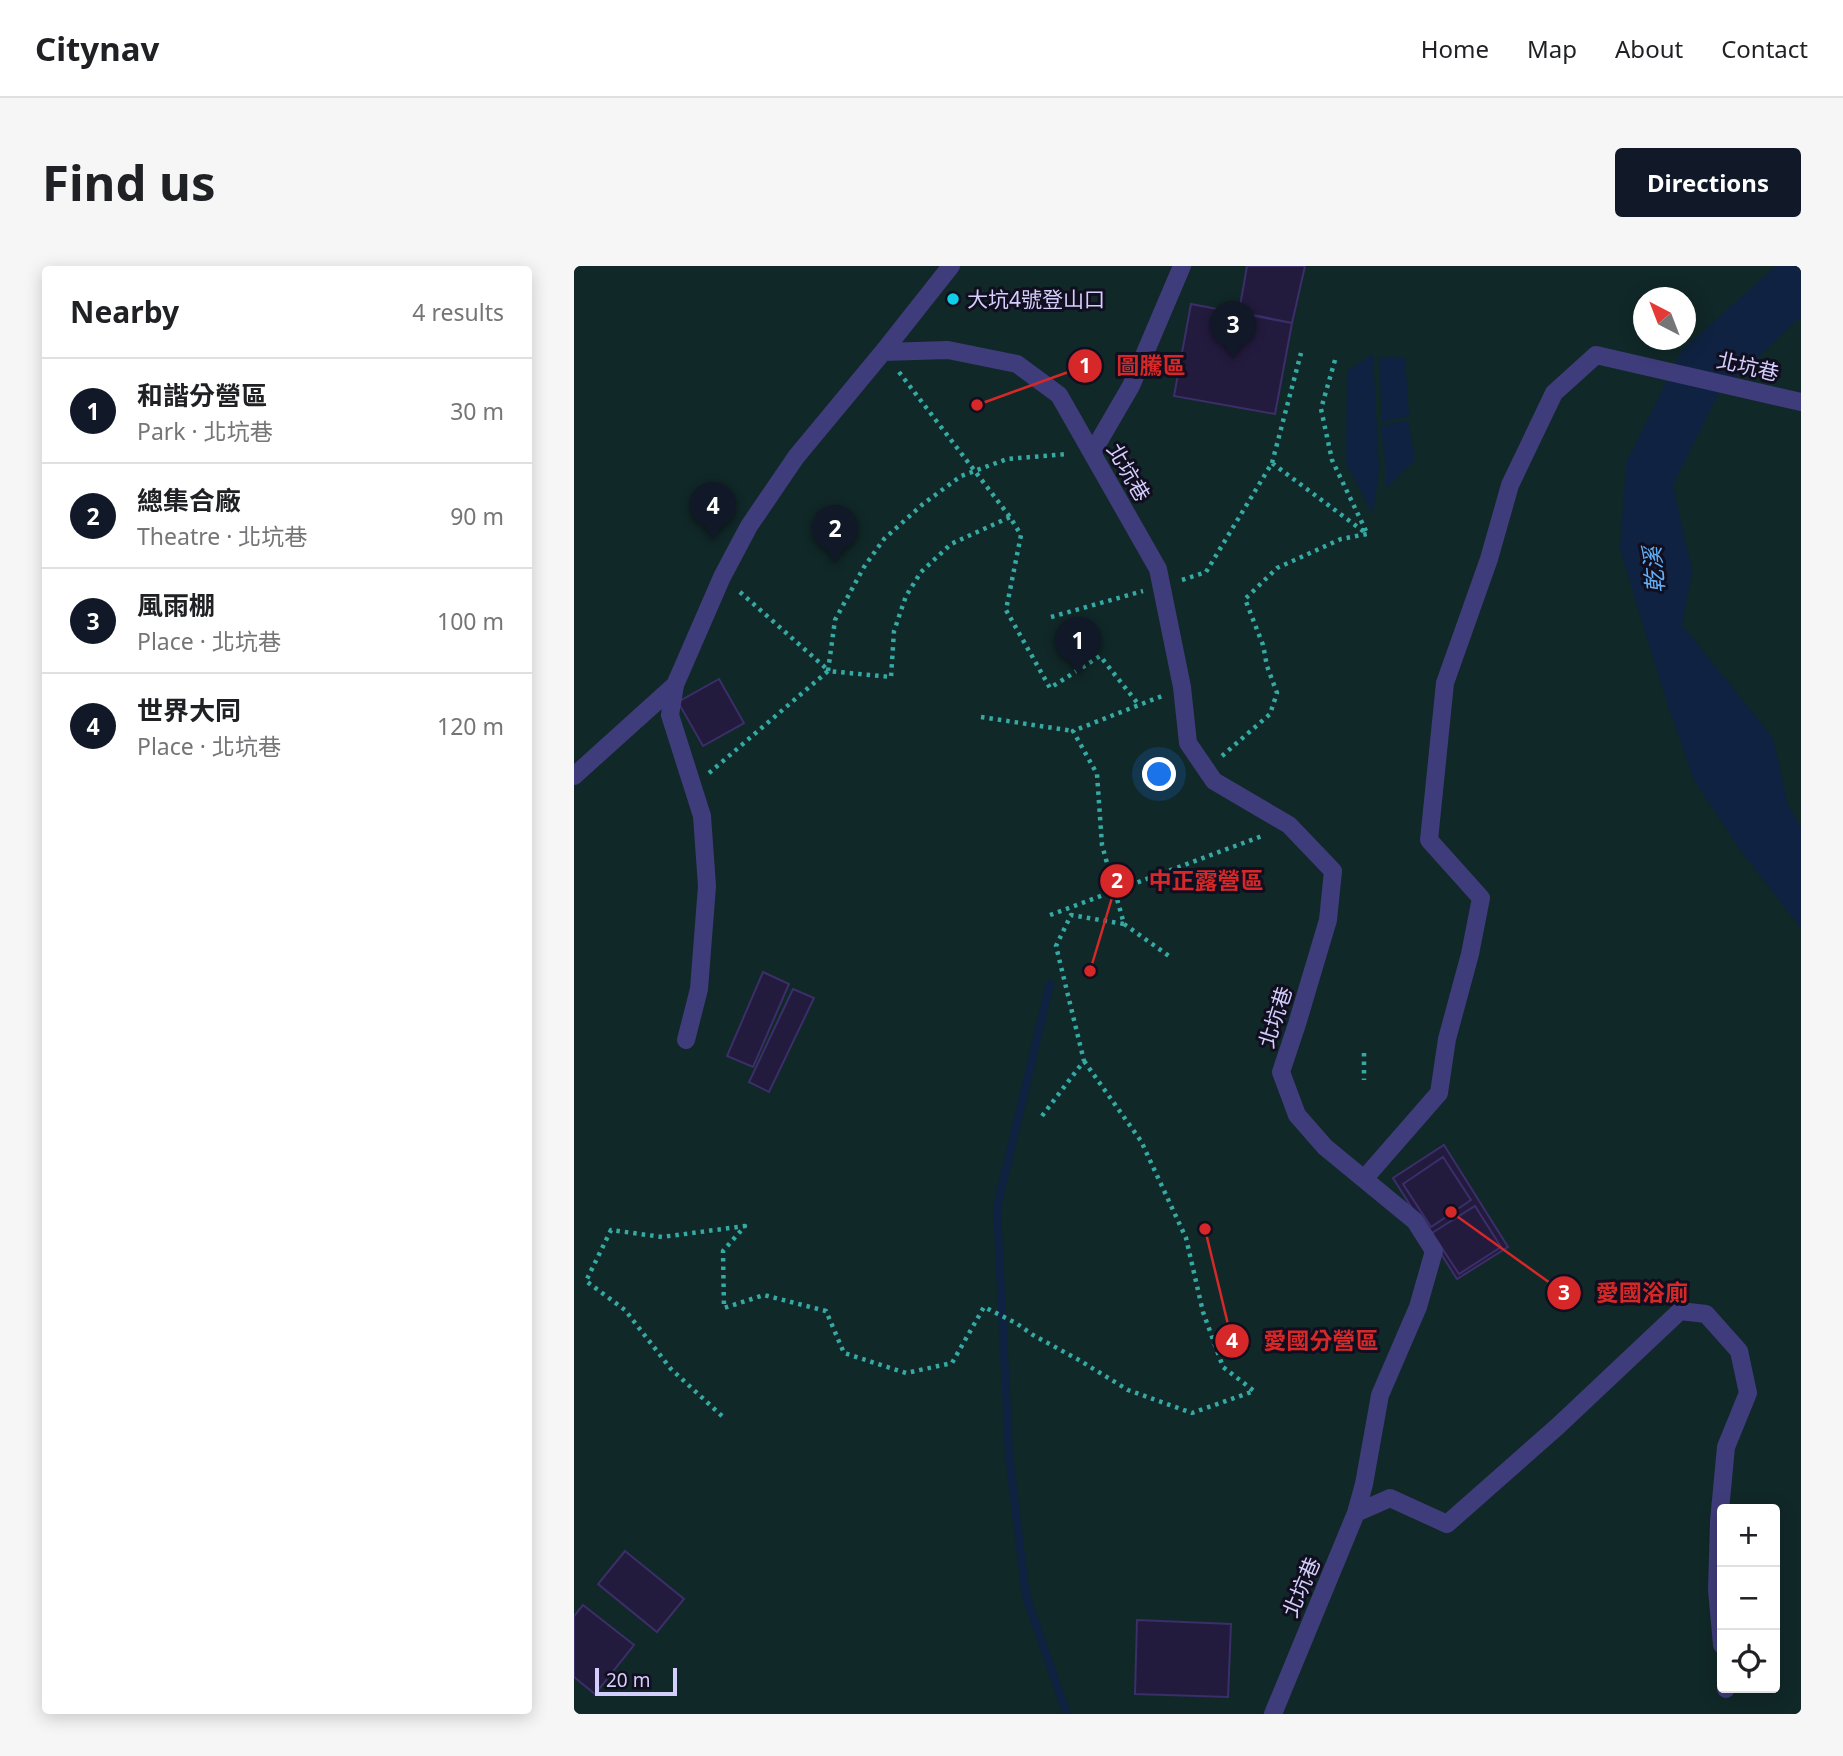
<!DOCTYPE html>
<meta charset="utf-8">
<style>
:root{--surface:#fff;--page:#f6f6f6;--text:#202124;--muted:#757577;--line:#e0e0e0;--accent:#111827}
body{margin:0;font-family:"Noto Sans","Noto Sans TC",sans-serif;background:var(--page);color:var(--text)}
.controls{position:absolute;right:21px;bottom:21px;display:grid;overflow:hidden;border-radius:7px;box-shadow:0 4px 18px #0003}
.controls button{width:63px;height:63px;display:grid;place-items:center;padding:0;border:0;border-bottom:2px solid var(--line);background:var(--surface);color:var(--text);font:35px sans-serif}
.compass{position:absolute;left:1059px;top:21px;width:63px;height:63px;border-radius:50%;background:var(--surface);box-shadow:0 4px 18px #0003;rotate:318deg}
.scale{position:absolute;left:21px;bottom:18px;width:82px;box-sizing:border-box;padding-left:7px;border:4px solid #d4cefc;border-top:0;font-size:19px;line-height:24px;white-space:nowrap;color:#d4cefc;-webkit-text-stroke:5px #110e1f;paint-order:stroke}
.you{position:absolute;left:586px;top:509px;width:24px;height:24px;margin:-18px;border:5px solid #fff;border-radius:50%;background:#1a73e8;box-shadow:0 0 0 10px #1a73e833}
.badge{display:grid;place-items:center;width:46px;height:46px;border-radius:50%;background:var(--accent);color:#fff;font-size:23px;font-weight:700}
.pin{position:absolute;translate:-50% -58px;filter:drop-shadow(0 2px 4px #0008)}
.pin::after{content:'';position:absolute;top:37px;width:24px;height:21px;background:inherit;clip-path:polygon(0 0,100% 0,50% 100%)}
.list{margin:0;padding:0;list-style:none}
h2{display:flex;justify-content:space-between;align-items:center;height:91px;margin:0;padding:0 28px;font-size:30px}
h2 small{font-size:23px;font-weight:400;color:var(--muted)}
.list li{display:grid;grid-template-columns:46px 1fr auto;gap:21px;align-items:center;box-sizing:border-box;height:105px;padding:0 28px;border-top:2px solid var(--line)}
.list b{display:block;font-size:26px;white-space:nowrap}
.list p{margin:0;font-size:23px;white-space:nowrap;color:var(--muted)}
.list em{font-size:23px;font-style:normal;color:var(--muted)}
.icon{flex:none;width:38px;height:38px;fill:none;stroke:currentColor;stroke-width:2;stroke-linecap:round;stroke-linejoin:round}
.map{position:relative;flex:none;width:1227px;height:1448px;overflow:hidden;border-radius:7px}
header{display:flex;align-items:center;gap:42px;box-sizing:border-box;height:98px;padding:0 35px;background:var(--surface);border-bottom:2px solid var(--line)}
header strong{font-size:33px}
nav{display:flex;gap:38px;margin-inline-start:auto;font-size:24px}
.intro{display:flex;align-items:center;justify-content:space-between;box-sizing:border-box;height:168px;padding:0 42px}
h1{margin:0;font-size:49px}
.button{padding:18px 32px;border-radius:7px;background:var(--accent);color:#fff;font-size:24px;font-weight:700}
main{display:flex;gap:42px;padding:0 42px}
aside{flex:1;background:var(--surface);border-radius:7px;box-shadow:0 4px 18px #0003}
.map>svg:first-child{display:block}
</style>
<header>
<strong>Citynav</strong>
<nav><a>Home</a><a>Map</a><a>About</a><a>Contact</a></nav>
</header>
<div class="intro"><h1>Find us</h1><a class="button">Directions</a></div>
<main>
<aside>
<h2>Nearby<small>4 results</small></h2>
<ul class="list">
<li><span class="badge">1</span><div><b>和諧分營區</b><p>Park · 北坑巷</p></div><em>30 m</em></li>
<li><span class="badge">2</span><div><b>總集合廠</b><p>Theatre · 北坑巷</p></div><em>90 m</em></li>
<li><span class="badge">3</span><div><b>風雨棚</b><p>Place · 北坑巷</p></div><em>100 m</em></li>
<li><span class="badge">4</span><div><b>世界大同</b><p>Place · 北坑巷</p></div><em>120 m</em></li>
</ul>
</aside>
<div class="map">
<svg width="1227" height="1448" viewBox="0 0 1227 1448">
<rect width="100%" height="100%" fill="#110e1f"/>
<path fill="#112828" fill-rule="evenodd" d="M0 0H1227V1448H0ZM1070 32H1112V74H1070ZM1148 1243H1201V1422H1148Z"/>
<path fill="#0f2241" d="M1202 0H1227V52L1223 54 1144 129 1099 219 1118 305 1108 359 1199 472 1214 539 1227 561V662L1169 588 1120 514 1092 434 1046 283 1052 197 1108 84Z
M799 88 805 205 799 248 772 197 773 105Z
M805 91 831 92 835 150 808 156Z
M834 154 841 194 811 223V197L807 160Z"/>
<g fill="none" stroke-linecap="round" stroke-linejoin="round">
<path stroke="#0f2241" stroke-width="8" d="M476 718 423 941 435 1189 452 1330 493 1448"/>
</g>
<path fill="#231b3e" stroke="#3b2e69" stroke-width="2" d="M673 0H731L718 57 665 46Z
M617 38 718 57 701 148 600 130Z
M145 413 170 457 129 480 104 436Z
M189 706 215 718 179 801 153 790Z
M219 723 240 732 195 826 175 816Z
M870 879 934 981 883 1013 819 912Z
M869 891 897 934 857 961 829 918Z
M901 940 927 981 885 1008 858 967Z
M51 1285 110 1333 83 1366 24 1318Z
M9 1339 60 1379 21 1428 0 1411V1350Z
M563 1354 657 1358 654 1431 561 1428Z"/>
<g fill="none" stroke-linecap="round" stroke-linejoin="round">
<path stroke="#35a9a4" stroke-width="4.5" stroke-dasharray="3.5 5" stroke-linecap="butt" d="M761 94 747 143 758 194 792 265
M325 106 436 251 447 269 432 344 476 422 526 390 565 439
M698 197 727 87
M608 314 632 306 698 197 793 268
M166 326 254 404
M477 351 569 325
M254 405 261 354 290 301 310 273 349 238 387 210 433 193 494 188
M407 451 499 465
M648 490 696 448 703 427 693 400 689 379 671 333 703 302 767 273 793 268
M135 507 254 405 317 411 320 365 332 330 347 306 377 278 436 251
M476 649 688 570
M550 658 595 690
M790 787V814
M468 850 510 795 482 680 497 649 550 658 528 579 523 508 499 465 588 430
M148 1150 97 1103 51 1044 12 1015 37 964 88 971 171 960 149 985 150 1042 190 1029 252 1045 270 1087 332 1107 378 1097 410 1041 442 1057 459 1069 505 1094 554 1124 618 1147 680 1125 649 1101 629 1046 612 972 567 875 510 795"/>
<path stroke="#3f3c7b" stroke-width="18" d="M309 86 374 84 443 98 485 129 584 303 608 421 614 477 640 515 715 559 759 605 754 654 723 758 707 806 723 849 751 881 841 955 860 985 844 1041 806 1129 790 1218 782 1247 699 1448
M518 187 557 120 608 0
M101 419 96 449 128 550 133 620 125 723 112 774
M0 510 101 419 148 311 175 260 222 191 309 86 377 0
M790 913 865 827 873 773 896 688 907 632 855 574 871 417 915 293 936 219 980 127 1022 89 1227 136
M782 1247 816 1232 873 1258 984 1160 1106 1045 1132 1048 1165 1085 1174 1127 1152 1181 1145 1255 1143 1324 1148 1379
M1152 1422V1423"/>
</g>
<circle fill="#0ecee8" stroke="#110e1f" stroke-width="2.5" cx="379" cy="33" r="7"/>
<g text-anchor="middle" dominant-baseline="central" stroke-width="6" stroke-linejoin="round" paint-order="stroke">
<g font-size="21" fill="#d4cefc" stroke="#110e1f" text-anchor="start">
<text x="393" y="33">大坑4號登山口</text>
</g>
<g font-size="21" fill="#d4cefc" stroke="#110e1f">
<text transform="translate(1174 100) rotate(13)">北坑巷</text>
<text transform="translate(555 206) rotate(60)">北坑巷</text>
<text transform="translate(701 751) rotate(-72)">北坑巷</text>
<text transform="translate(727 1321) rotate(-67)">北坑巷</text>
</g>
<g font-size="23" font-style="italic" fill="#63aff5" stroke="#110e1f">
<text transform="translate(1079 304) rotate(-95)">乾溪</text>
</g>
</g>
<path fill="none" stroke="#d62828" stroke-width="2.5" d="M403 139L511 100M516 705L543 615M877 946L990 1027M631 963L658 1075"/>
<g fill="#d62828" stroke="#110e1f" stroke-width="2.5">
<circle cx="403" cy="139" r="7"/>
<circle cx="516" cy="705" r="7"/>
<circle cx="877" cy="946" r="7"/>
<circle cx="631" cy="963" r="7"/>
<circle cx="511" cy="100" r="18"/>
<circle cx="543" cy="615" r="18"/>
<circle cx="990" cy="1027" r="18"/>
<circle cx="658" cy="1075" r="18"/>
</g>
<g font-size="21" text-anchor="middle" font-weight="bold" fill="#fff">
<text x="511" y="107">1</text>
<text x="543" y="622">2</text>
<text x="990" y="1034">3</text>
<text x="658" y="1082">4</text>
</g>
<g font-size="23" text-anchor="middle" font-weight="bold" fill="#d62828" stroke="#110e1f" stroke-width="6" stroke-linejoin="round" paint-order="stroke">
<text x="577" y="108">圖騰區</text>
<text x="632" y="623">中正露營區</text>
<text x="1068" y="1035">愛國浴廁</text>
<text x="747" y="1083">愛國分營區</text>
</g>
</svg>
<div class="controls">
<button>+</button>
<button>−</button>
<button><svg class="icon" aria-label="locate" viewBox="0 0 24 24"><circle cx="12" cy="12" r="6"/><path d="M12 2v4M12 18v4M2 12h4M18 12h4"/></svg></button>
</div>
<svg class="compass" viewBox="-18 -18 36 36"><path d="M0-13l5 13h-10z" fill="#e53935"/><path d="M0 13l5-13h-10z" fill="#757577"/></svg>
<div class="scale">20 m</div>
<div class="you"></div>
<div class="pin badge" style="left:504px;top:409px">1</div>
<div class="pin badge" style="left:261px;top:297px">2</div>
<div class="pin badge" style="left:659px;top:93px">3</div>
<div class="pin badge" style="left:139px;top:274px">4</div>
</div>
</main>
